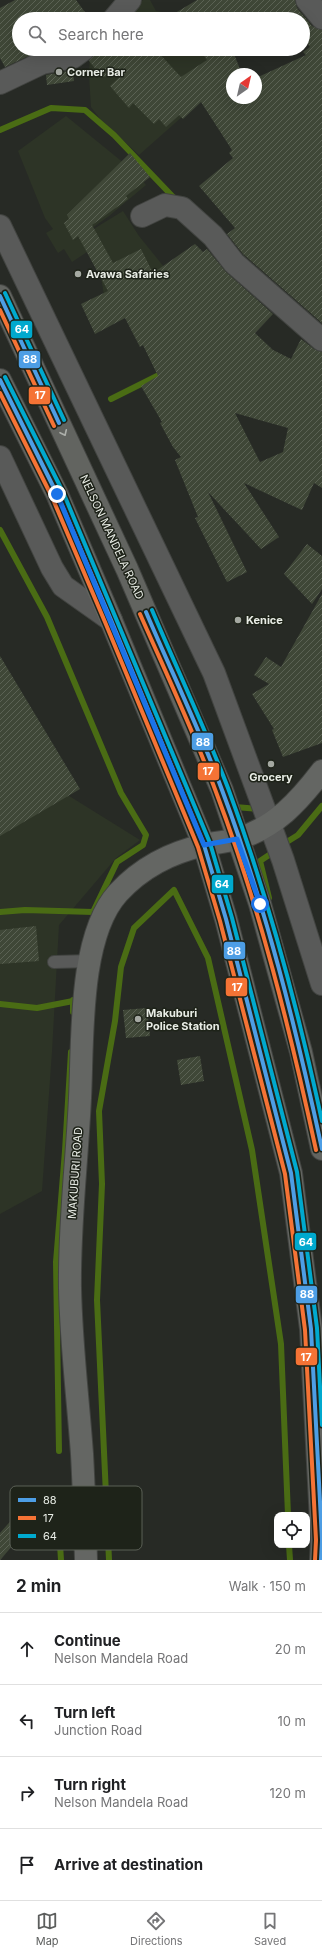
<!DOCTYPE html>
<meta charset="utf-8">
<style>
:root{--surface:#fff;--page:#f2f2f2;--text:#202124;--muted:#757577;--line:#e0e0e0;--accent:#5c5e5d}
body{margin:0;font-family:Inter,sans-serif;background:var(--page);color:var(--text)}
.controls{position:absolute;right:12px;bottom:12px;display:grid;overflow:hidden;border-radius:8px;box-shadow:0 4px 16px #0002}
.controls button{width:36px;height:36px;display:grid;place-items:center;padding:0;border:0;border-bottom:1px solid var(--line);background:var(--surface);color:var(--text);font:20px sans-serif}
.compass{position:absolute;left:226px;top:68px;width:36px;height:36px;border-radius:50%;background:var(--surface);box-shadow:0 4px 16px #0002;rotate:34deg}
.stop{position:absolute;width:12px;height:12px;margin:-9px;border:3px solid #1a73e8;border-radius:50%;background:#fff}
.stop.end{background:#1a73e8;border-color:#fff;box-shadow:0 1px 4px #0008}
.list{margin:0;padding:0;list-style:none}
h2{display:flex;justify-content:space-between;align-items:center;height:52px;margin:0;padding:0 16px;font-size:17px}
h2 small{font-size:13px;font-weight:400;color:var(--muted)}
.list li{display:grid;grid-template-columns:26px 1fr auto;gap:12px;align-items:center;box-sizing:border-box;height:72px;padding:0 16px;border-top:1px solid var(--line)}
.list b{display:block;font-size:15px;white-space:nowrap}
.list p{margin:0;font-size:13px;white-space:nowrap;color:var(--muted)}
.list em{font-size:13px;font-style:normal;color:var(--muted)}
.icon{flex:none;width:22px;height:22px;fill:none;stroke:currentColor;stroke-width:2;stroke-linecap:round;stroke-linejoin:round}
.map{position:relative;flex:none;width:322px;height:1560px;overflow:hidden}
.search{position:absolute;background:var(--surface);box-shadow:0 4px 16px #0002;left:12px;right:12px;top:12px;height:44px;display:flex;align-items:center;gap:10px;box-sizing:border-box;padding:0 14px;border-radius:22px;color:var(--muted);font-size:15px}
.sheet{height:340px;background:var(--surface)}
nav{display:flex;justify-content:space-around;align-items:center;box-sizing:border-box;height:56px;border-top:1px solid var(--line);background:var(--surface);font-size:11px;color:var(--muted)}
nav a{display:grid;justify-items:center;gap:2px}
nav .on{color:var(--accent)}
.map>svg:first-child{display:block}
</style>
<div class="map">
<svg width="322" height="1560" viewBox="0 0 322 1560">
<defs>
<pattern id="building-hatch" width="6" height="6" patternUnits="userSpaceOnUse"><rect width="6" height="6" fill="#3f4737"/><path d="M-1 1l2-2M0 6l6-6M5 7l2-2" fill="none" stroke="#5b6254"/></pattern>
</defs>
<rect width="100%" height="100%" fill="#272a25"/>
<path fill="#2d3426" d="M143 0H150L156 11 168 13 172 19H120Z
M90 49H214L183 116 139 155 101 120 91 107 89 76Z
M66 116 136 173 146 185 109 216 74 241 123 211 139 236 164 267 105 302 101 277 87 252 72 262 64 249 58 253 46 233 53 229 45 218 18 151Z
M0 753 140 840 116 858 59 925 52 1052 42 1191 0 1214Z"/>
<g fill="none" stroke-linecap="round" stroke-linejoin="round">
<path stroke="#4a6c14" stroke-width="6" d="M0 130 51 108 85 110 114 135 176 200
M111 399 165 372
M0 530 47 617 121 793 146 835 143 845 117 862 93 912 25 910 0 912
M235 807 259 809
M282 845 298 835 322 806
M269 898 260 861 275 851
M0 1004 37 1008 73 1001
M73 1012V1000
M59 1451 56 1262 65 1151 71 1052
M59 1529 61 1560
M289 1545 290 1560
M109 1560 97 1300 102 1184 99 1111 115 1021 121 967 134 928 174 890 208 958 252 1150 281 1344 288 1515"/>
</g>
<path fill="url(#building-hatch)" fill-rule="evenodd" d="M15 0H76L90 19H19V49H49L37 52 5 67 0 58V8Z
M197 0H295L297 8 312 26 322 30V323L243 254 227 234 235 228 199 186 233 158 229 153 232 150 201 102 183 119 179 115 166 127 159 119 154 124 133 103 129 108 110 86 123 74 102 77 89 61 95 54 96 49H155L181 77 207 60 199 49H241L234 54 242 74H232V98H256V78L306 55 303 52 310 47 303 38V19H165Z
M73 70 74 81 47 85 46 75Z
M130 153 150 177 126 196 128 199 92 225 113 263 141 249 153 273 195 244 203 252 207 249 226 272 273 314 255 333 273 350 291 359 301 339 314 349 322 352V488L314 483 302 510 244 483 279 537 261 549 208 492 247 572 227 582 195 518 198 517 175 460 181 457 173 447 160 423 162 422 141 386 158 376 143 345 140 347 125 318 95 334 81 304 108 291 78 236 73 240 64 223 69 219 67 215ZM235 413 288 428 283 452 260 462Z
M307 544 322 556V589L312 604 284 574Z
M322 594V743L283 757 272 730 274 729 252 694 269 684 254 675 266 657 281 667Z
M0 656 80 789 0 836Z
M36 926 39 961 0 964V930Z
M147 1008 150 1036 126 1038 123 1010Z
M200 1056 204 1081 181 1085 177 1060Z
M15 1516 28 1528 0 1560V1533Z"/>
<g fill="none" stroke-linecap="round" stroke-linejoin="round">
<g stroke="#424441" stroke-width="14">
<path id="lane" d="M54 962 91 961"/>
</g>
<g stroke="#424441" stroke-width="24">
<path id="street" d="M307 0 322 18
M114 19 130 0
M0 83 42 63 73 57 84 49
M142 216 165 205 182 208 213 236 234 263 322 340
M0 226 214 673 283 860 322 984
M0 457 52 568 63 586 111 620"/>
</g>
<g stroke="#424441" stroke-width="24">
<path id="secondary" d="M86 1560C85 1525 84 1489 82 1454 78 1399 71 1343 70 1288 69 1224 77 1162 80 1098 83 1042 78 937 118 893 141 868 172 852 205 845 216 842 227 842 237 839 275 828 299 801 322 771"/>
</g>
<g stroke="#424441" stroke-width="24">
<path id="primary" d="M0 296 127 569 222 790 260 904 301 1052 322 1149
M0 380 57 494 111 620 204 845 226 919 291 1173 311 1329 322 1540 321 1560"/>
</g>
<use href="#lane" stroke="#595a59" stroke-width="12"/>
<use href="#street" stroke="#595a59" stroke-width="22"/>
<use href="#secondary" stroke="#646663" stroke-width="22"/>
<use href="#primary" stroke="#626460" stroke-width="22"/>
<g stroke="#1e2319" stroke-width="7">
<path id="bus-1" d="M0 296 59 423
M0 380 57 494 111 620 204 845 226 919 291 1173 311 1329 322 1540 321 1560
M146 612C171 671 200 730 222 790 266 907 296 1028 322 1149"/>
</g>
<g stroke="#1e2319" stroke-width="7">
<path id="bus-2" d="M0 310 54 426
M0 393 52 497 105 622 198 847 220 921 285 1174 305 1330 316 1540 315 1560
M140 614C166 673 194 732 216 792 260 908 290 1030 316 1150"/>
</g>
<g stroke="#1e2319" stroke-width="7">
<path id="bus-3" d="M5 293 64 420
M5 377 63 492 210 843 232 918 297 1172 317 1328 322 1425
M152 610C177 669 205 728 228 788 268 896 298 1009 322 1121"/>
</g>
<use href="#bus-1" stroke="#4d9ee5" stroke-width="4"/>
<use href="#bus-2" stroke="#f57335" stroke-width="4"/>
<use href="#bus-3" stroke="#00a9ce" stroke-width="4"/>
</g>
<defs><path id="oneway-chevron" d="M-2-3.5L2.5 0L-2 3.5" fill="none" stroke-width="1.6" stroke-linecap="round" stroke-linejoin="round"/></defs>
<use stroke="#acafaa" href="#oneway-chevron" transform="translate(64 433) rotate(65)"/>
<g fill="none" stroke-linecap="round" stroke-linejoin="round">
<path stroke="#1a73e8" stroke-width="5" d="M57 494 204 845 237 839 260 904"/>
</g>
<g fill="#a5a9a2" stroke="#1e2319" stroke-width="1.5">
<circle cx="59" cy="72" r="4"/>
<circle cx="78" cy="274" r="4"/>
<circle cx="238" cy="620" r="4"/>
<circle cx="271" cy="764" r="4"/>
<circle cx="138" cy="1019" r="4"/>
</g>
<g text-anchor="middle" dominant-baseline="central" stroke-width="3" stroke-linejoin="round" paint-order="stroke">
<g font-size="11" font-weight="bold" fill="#e9ede6" stroke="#1e2319" text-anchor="start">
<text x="67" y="72">Corner Bar</text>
<text x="86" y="274">Avawa Safaries</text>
<text x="246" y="620">Kenice</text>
<text x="271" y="777" text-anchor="middle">Grocery</text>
<text x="146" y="1013">Makuburi<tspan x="146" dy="13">Police Station</tspan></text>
</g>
<g font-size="11" fill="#e9ede6" stroke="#1e2319">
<text transform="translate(112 537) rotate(65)">NELSON MANDELA ROAD</text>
<text transform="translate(75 1173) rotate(-86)">MAKUBURI ROAD</text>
</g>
</g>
<rect x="10" y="1486" width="132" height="64" rx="6" fill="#1e2319" stroke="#5b6056" stroke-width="1"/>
<rect x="18" y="1498" width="18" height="4" fill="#4d9ee5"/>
<rect x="18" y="1516" width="18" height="4" fill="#f57335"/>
<rect x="18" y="1534" width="18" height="4" fill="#00a9ce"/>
<g font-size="11" fill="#e9ede6">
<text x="43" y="1504">88</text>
<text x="43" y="1522">17</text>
<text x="43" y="1540">64</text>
</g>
<g stroke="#1e2319" stroke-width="1.5">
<rect x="10" y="320" width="23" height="19" rx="4" fill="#00a9ce"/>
<rect x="18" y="350" width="23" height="19" rx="4" fill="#4d9ee5"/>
<rect x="28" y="386" width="23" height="19" rx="4" fill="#f57335"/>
<rect x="191" y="732" width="23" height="19" rx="4" fill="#4d9ee5"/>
<rect x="197" y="762" width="23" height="19" rx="4" fill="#f57335"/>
<rect x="211" y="874" width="23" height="20" rx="4" fill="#00a9ce"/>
<rect x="223" y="941" width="23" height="19" rx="4" fill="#4d9ee5"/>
<rect x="225" y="977" width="23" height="20" rx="4" fill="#f57335"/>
<rect x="294" y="1232" width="23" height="19" rx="4" fill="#00a9ce"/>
<rect x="295" y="1285" width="23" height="19" rx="4" fill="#4d9ee5"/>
<rect x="295" y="1347" width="23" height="19" rx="4" fill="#f57335"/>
</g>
<g font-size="11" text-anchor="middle" font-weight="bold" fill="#fff">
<text x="22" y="333">64</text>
<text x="30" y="363">88</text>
<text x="40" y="399">17</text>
<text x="203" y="746">88</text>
<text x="208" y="775">17</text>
<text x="222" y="888">64</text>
<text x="234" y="955">88</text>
<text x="237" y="991">17</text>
<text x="306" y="1246">64</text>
<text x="307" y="1298">88</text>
<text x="306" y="1361">17</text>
</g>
</svg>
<div class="controls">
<button><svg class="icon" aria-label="locate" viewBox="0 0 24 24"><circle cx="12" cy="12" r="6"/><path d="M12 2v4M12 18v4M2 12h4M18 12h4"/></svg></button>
</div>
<svg class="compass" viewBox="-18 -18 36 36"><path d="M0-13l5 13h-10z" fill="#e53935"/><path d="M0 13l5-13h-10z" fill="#757577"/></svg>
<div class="stop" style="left:260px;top:904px"></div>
<div class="stop end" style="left:57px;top:494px"></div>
<div class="search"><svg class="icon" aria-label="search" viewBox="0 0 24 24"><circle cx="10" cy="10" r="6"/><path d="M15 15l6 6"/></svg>Search here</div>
</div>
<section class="sheet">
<h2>2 min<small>Walk · 150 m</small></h2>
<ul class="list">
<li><svg class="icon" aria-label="ahead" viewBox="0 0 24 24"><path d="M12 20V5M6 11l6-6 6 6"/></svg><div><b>Continue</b><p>Nelson Mandela Road</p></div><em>20 m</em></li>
<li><svg class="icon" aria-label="left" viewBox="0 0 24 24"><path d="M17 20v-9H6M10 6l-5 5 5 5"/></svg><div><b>Turn left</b><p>Junction Road</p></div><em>10 m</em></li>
<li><svg class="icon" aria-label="right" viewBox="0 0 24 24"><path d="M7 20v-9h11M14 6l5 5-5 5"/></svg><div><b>Turn right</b><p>Nelson Mandela Road</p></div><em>120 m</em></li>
<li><svg class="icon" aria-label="arrive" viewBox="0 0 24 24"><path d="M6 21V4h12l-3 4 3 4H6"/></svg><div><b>Arrive at destination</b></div></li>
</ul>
</section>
<nav>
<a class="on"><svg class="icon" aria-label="map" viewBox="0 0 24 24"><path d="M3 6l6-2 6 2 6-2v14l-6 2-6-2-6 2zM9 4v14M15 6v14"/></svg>Map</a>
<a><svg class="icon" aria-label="directions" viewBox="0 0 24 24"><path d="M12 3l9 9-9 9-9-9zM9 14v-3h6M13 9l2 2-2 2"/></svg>Directions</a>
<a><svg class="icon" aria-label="saved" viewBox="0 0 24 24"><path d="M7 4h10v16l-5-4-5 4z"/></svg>Saved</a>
</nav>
